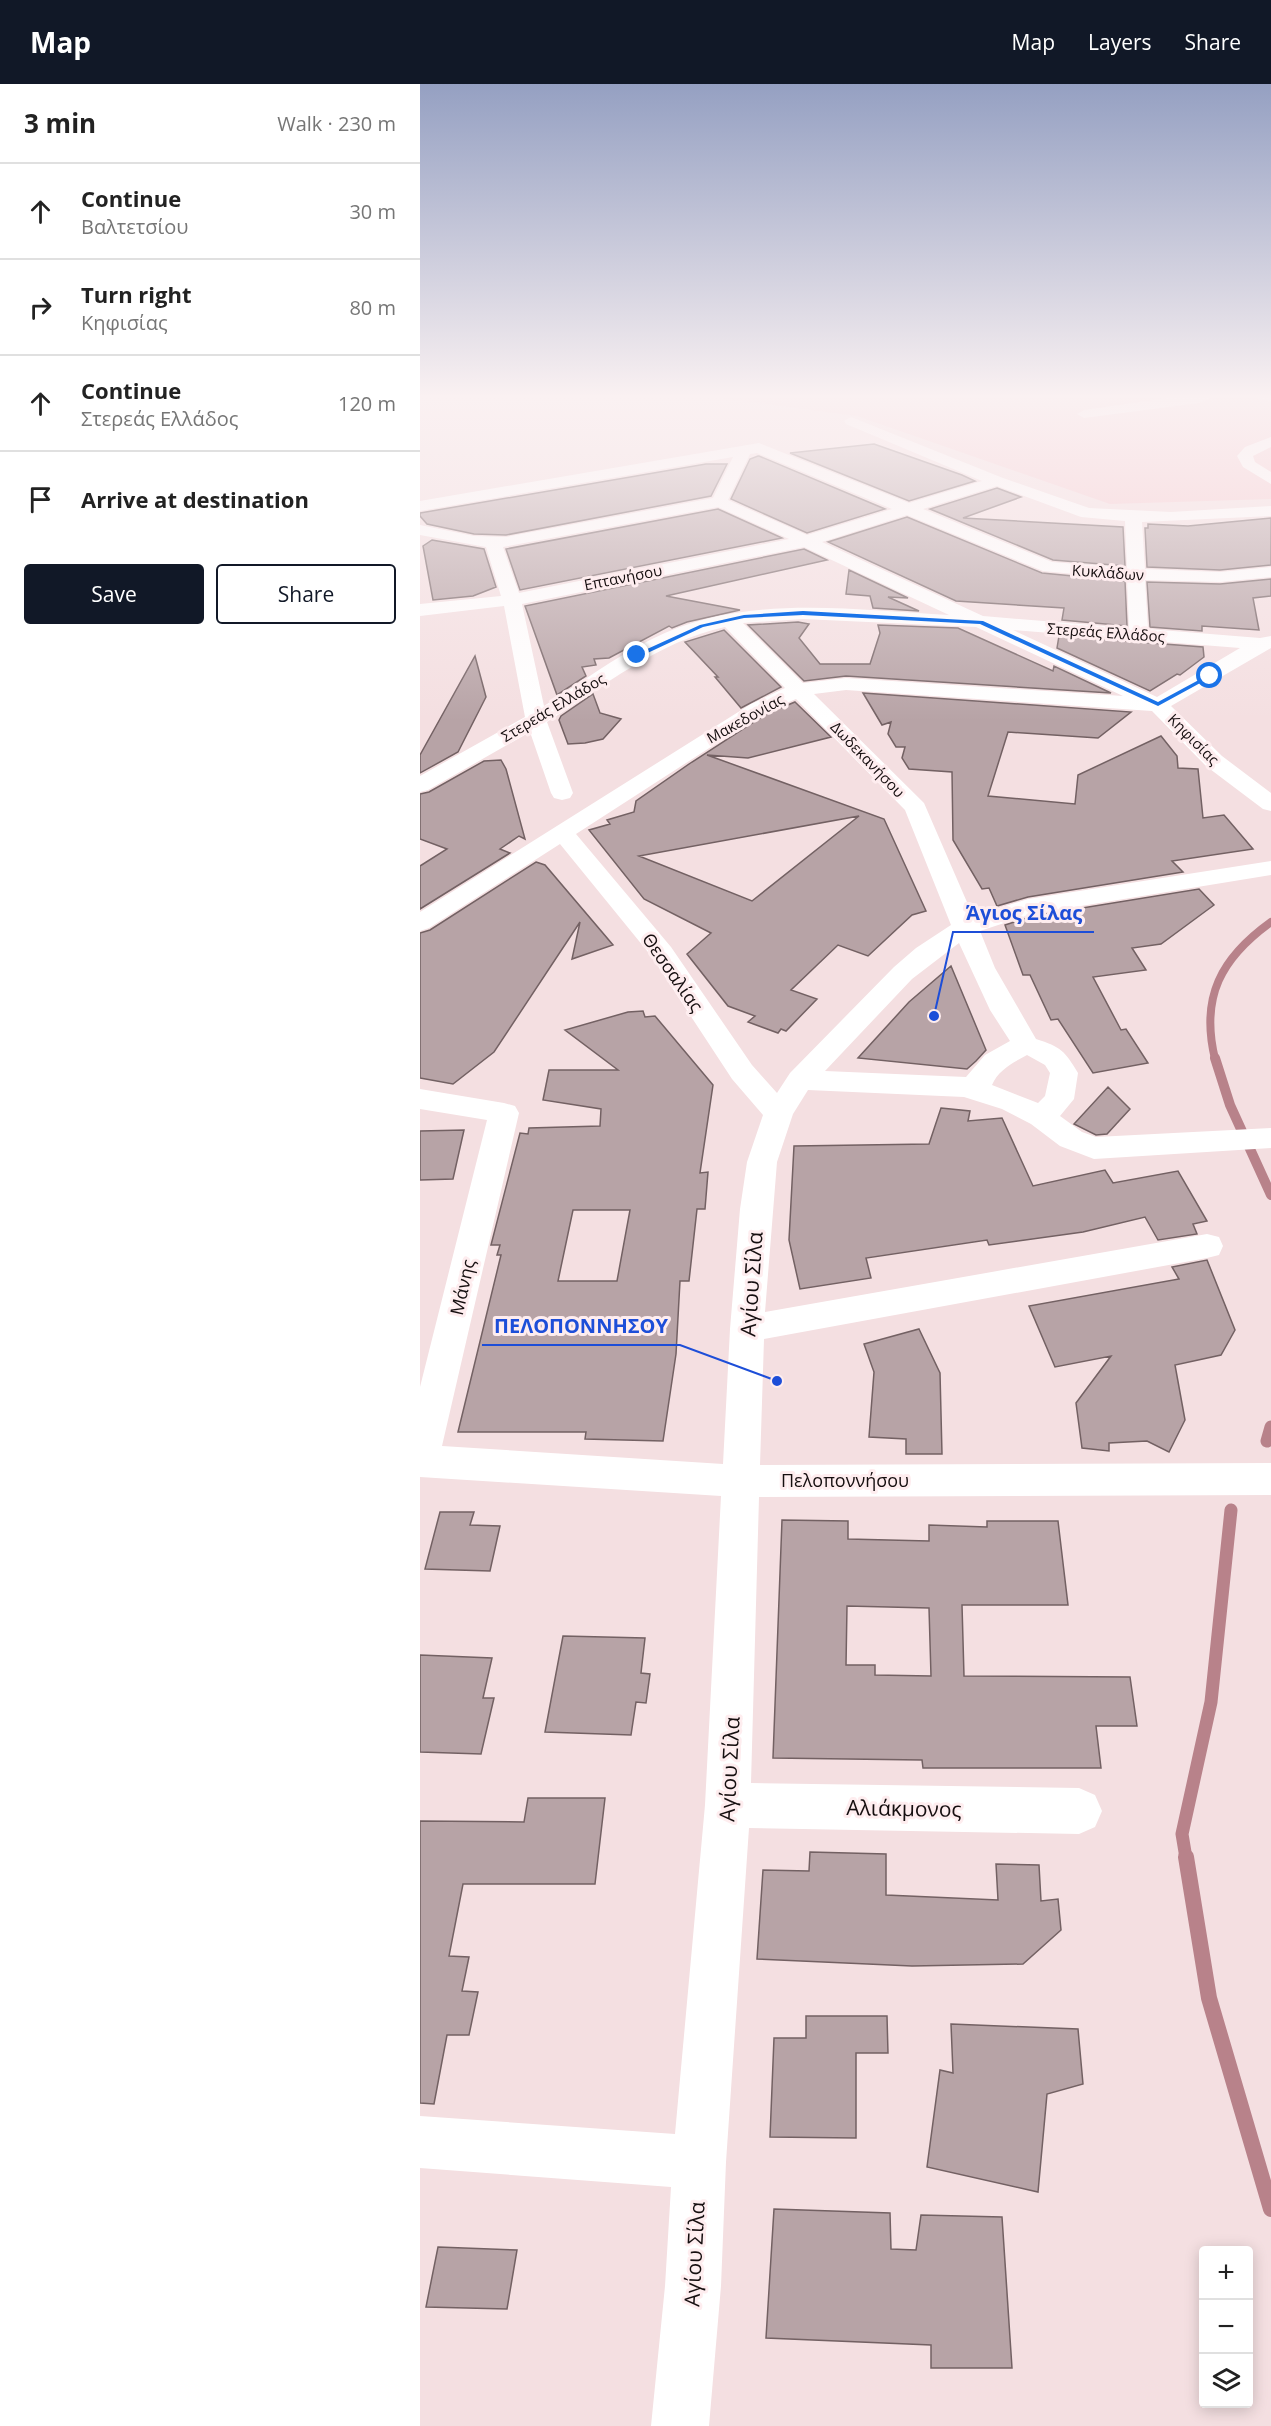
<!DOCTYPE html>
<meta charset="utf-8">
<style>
:root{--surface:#fff;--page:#f2f2f2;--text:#222;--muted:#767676;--line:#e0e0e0;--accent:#111827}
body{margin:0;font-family:"Open Sans",sans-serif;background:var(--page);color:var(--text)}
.controls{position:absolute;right:18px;bottom:18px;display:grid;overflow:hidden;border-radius:6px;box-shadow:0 3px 15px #0003}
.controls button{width:54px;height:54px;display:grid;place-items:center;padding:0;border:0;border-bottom:2px solid var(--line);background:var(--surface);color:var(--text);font:30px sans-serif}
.stop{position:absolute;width:18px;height:18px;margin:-14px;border:4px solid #1a73e8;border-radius:50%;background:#fff}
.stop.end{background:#1a73e8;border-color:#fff;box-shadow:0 2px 6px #0008}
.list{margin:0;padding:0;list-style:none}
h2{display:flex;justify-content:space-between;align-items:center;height:78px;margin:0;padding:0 24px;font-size:26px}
h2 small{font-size:20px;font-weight:400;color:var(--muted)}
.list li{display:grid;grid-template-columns:39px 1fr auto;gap:18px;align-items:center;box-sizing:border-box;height:96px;padding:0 24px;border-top:2px solid var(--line)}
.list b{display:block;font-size:22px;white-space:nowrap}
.list p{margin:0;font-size:20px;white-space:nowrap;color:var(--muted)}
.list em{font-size:20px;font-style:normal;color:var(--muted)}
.actions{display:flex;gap:12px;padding:18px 24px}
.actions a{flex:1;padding:14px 0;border:2px solid var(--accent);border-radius:6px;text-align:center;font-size:21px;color:var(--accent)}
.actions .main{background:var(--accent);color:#fff}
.icon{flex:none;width:33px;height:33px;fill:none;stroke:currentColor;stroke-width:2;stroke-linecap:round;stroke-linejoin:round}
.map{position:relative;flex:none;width:851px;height:2342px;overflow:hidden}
header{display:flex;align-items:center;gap:36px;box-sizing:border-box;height:84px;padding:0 30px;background:var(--accent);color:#fff}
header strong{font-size:28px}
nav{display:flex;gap:33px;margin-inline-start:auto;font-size:21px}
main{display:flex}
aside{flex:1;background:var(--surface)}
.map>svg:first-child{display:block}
</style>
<header>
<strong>Map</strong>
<nav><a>Map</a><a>Layers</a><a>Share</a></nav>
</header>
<main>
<aside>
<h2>3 min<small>Walk · 230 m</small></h2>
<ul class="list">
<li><svg class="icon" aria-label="ahead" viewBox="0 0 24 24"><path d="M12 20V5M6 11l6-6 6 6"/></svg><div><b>Continue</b><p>Βαλτετσίου</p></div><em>30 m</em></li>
<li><svg class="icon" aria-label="right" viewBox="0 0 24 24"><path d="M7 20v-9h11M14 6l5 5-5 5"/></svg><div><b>Turn right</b><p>Κηφισίας</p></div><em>80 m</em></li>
<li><svg class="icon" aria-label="ahead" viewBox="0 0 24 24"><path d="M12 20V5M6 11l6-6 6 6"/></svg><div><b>Continue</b><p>Στερεάς Ελλάδος</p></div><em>120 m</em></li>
<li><svg class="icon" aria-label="arrive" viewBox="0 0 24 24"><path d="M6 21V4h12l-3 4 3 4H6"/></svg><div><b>Arrive at destination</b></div></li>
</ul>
<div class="actions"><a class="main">Save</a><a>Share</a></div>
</aside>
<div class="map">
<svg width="851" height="2342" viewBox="0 0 851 2342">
<rect width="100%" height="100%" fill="#f4dfe1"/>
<path fill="#f6c9cf" d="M262 309H851V415L690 420 437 332Z"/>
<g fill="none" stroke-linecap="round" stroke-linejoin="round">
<path stroke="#b8828a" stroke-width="8" d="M795 975C780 913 801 874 851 838"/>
<path stroke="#b8828a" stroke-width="10" d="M795 974 810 1021 851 1111"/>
<path stroke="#b8828a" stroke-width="13" d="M847 1357 851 1343
M766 1774 762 1750 791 1618 811 1426"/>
<path stroke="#b8828a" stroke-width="16" d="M766 1773 789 1914 851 2125"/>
</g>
<path fill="#b7a3a6" stroke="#736163" stroke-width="1.5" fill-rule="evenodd" d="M454 360 542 391 555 397 489 417 370 369Z
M338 372H339L465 425 387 449 311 415 330 375Z
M286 380H307L291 412 86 451 54 450 7 440 0 432V429Z
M577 404 601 413 543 434 703 443 705 482 633 476 510 425Z
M298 425 362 454 100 506 86 465Z
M487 433 622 489 705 497 707 542 642 536 644 524 536 517 408 458Z
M851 434V481L800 486 727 483 725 444H728V440L768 442Z
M12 456 64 465 76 503 53 512 13 516 3 462Z
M384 465 407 476 246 512 320 526 267 538 252 544 249 542 189 574 174 575 176 581 162 583 166 592 137 611 105 522Z
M429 486 488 514 468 513 499 527 453 524 450 512 426 510Z
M851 495V512L833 514 839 546 782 542V547L730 543 727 498 800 500Z
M378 538 389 540 379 554 400 580H450L460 549 458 541 538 544 633 587 634 582 691 609 426 592 384 597 328 541Z
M304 546 361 603 321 624 295 593H298L265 558Z
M639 552 783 563 784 573 760 591 757 590 730 607 637 564Z
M55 572 66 613 38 668 0 689V671Z
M443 609 711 628 678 654 588 648 568 712 655 720 658 691 741 652 757 672 758 684 778 685 783 734 804 731 833 765 752 777 763 788 608 813 577 822 569 804 562 805 533 756 532 688 489 685 482 674 485 663H476L468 650 471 638 462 641Z
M173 610 180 629 201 635 183 655 165 659 148 660 139 636 141 632Z
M375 618 411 653 328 674 287 671 464 735 506 827 492 831 448 872 418 861 371 906 397 915 366 947 361 945 358 949 328 938 335 932 308 922 267 870 291 849 224 815 169 746 190 740 187 736 214 728 216 717 272 678 346 630ZM439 732 332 817 219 772Z
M81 676 86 685 105 755 99 752 80 765 90 769 0 825V782L27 765 0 755V710L9 708 64 677Z
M116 778 125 781 193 861 152 875 160 838 74 968 33 1000 0 994V849L10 846Z
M779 805 794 821 741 860 712 864 726 886 673 893 701 946 706 945 728 979 673 989 638 935 631 936 610 891H603L585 841 613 832Z
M531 882 566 966 556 977 547 985 438 974 489 918Z
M223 927 225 933 235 932 293 1001 280 1089 288 1088 285 1125H277L269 1197H260L256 1270 243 1357 165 1355 166 1348H38L81 1171H77L80 1161H71L100 1049 108 1050 109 1044 180 1042 181 1025 123 1016 129 986H198L145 946 208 928ZM153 1126H210L197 1197H138Z
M688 1003 710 1025 687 1050 676 1051 654 1040Z
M521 1024 550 1027 548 1037 582 1034 613 1102 685 1086 693 1099 758 1087 787 1137 773 1140 777 1150 738 1156 725 1133 663 1148 569 1161 567 1156 446 1174 451 1194 380 1205 369 1156 374 1062 509 1060Z
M44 1046 33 1095 0 1096V1047Z
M787 1176 815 1246 801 1271 755 1281 765 1336 749 1368 727 1357 689 1359V1367L662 1364 656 1319 691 1272 635 1283 609 1222 759 1195 752 1183Z
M499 1245 520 1289 522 1370H486V1355L449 1353 454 1288 444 1260Z
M20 1428H54L50 1441 80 1442 70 1487 5 1485Z
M362 1436 428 1437V1455L509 1457V1441L567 1443V1437H638L648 1521H542L544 1592 710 1593 717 1642H676L681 1684H503L502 1676 353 1674ZM427 1522 509 1524 511 1592 455 1591V1581H426Z
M143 1552 225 1554 221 1589 230 1590 226 1619 216 1618 211 1651 125 1648Z
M0 1571 72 1574 63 1614H74L61 1670 0 1668Z
M108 1714H185L175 1800H43L29 1872 49 1873 42 1907 58 1908 49 1951H27L14 2020 0 2019V1737L104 1738Z
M390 1768 466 1770V1811L578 1816 576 1780 619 1781 621 1817 638 1815 641 1846 603 1880 492 1882 337 1875 343 1786 389 1787Z
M386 1932H467L468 1969H436V2054L350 2053 354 1954H386Z
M531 1940 658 1945 663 2000 627 2010 618 2108 507 2083 520 1986 533 1989Z
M354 2125 470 2129 471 2165 496 2166 501 2131 582 2133 592 2284H511V2261L346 2254Z
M18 2163 97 2166 87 2225 6 2223Z"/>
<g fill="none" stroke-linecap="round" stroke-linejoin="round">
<path fill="#fff" fill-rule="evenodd" d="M782 309H802L779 319 664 334 657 330 664 326Z
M822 309H851V317L824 312Z
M431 333 583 394 669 424 751 428 851 422V432L722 438 725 485 800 488 851 483V493L800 498 725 496 728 545 840 554 851 552V564L751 622 802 672 851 709V727L843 725 786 682 732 627 426 606 394 610 504 719 553 832 608 815 851 777V791L612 830 560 847 575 884 616 955C641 963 645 967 658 989L654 1015 640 1032 662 1048 676 1053 851 1044V1064L674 1075 640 1062 611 1040 582 1025 544 1013 388 1006 373 1030 357 1078 345 1228 787 1150 799 1153 803 1162 799 1171 787 1174 344 1255 340 1381 851 1379V1411L339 1413 331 1699 659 1704 675 1711 682 1727 675 1743 659 1750 329 1744 306 2078 301 2202 289 2342H231L245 2202 251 2103 0 2084V2032L255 2050 285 1721 301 1412 0 1393V1303L67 1036 0 1025V1005L84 1019 95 1022 99 1029 22 1362 303 1380 310 1245 320 1125 327 1078 343 1031 312 995 232 873 140 760 9 844 0 847V828L331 620 365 604 305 543C239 557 183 603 127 638L153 709 150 714 142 716 134 714 131 709 110 648 8 706 0 708V692L105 633 84 522 0 532V520L81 512 66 463 0 451V441L54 452 86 453 293 414 313 373 0 427V417L339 359 489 419 562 397 426 340 424 337ZM337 369 472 425 387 451 308 416 330 370ZM577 402 661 433 705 437 707 484 632 478 503 425ZM298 423 369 455 99 509 83 463ZM487 431 623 487 707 495 709 544 563 532 402 458ZM384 463 529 531C431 526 324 509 232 555 195 573 159 600 124 622L102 520ZM383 535 556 543 703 612 426 594 383 599 323 539ZM593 546 820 564 737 613ZM376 615 485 726 531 841 496 864 474 883 370 989 357 1009 332 981 251 863 156 750 345 628ZM539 859 570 926 590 957 565 971 546 993 405 987 492 895ZM607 971 625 981 630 989 625 1012 618 1019 572 1001C578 986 594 978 607 971Z
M851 353V363L833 372 835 378 851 388V400L823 383 817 372 825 363Z"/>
</g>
<linearGradient id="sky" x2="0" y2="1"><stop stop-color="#95a0c2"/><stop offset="0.49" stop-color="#faf1f2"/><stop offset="1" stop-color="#faf1f2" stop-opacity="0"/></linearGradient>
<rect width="851" height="637" fill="url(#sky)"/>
<path fill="#1a73e8" d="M383 527 563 537 738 618 788 591 793 592 738 622 560 540 383 531 324 534 283 543 219 573 214 571 280 541 324 531Z"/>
<g text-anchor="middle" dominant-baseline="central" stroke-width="6" stroke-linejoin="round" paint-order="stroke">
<g font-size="15" fill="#150e0f" stroke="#feedef">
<text transform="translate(688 488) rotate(4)">Κυκλάδων</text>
<text transform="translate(203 493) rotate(-11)">Επτανήσου</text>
<text transform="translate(686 548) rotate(4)">Στερεάς Ελλάδος</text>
<text transform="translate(133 623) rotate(-31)">Στερεάς Ελλάδος</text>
<text transform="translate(325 634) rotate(-29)">Μακεδονίας</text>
<text transform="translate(774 655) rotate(45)">Κηφισίας</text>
<text transform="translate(448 675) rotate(46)">Δωδεκανήσου</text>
</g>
<g font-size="18" fill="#150e0f" stroke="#feedef">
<text transform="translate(253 888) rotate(55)">Θεσσαλίας</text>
<text transform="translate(42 1203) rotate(-77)">Μάνης</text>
<text x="425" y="1396">Πελοποννήσου</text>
</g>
<g font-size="21" fill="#150e0f" stroke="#feedef">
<text transform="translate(331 1200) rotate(-86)">Αγίου Σίλα</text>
<text transform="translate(309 1685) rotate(-87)">Αγίου Σίλα</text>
<text transform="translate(484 1724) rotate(1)">Αλιάκμονος</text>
<text transform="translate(274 2170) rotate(-87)">Αγίου Σίλα</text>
</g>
</g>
<path fill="none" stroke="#1d4ed8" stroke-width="2" d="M514 932L533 848H674M357 1297L260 1261H62"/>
<g fill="#1d4ed8" stroke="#feedef" stroke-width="2">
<circle cx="514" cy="932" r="6"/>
<circle cx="357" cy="1297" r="6"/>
</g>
<g font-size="20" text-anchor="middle" font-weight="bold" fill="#1d4ed8" stroke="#feedef" stroke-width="6" stroke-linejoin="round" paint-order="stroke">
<text x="604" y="836">Άγιος Σίλας</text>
<text x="161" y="1249">ΠΕΛΟΠΟΝΝΗΣΟΥ</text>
</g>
</svg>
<div class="controls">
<button>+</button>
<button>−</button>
<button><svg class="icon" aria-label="layers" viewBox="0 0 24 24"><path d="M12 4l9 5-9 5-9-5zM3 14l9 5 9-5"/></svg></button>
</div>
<div class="stop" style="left:790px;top:592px"></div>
<div class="stop end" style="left:217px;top:571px"></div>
</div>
</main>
